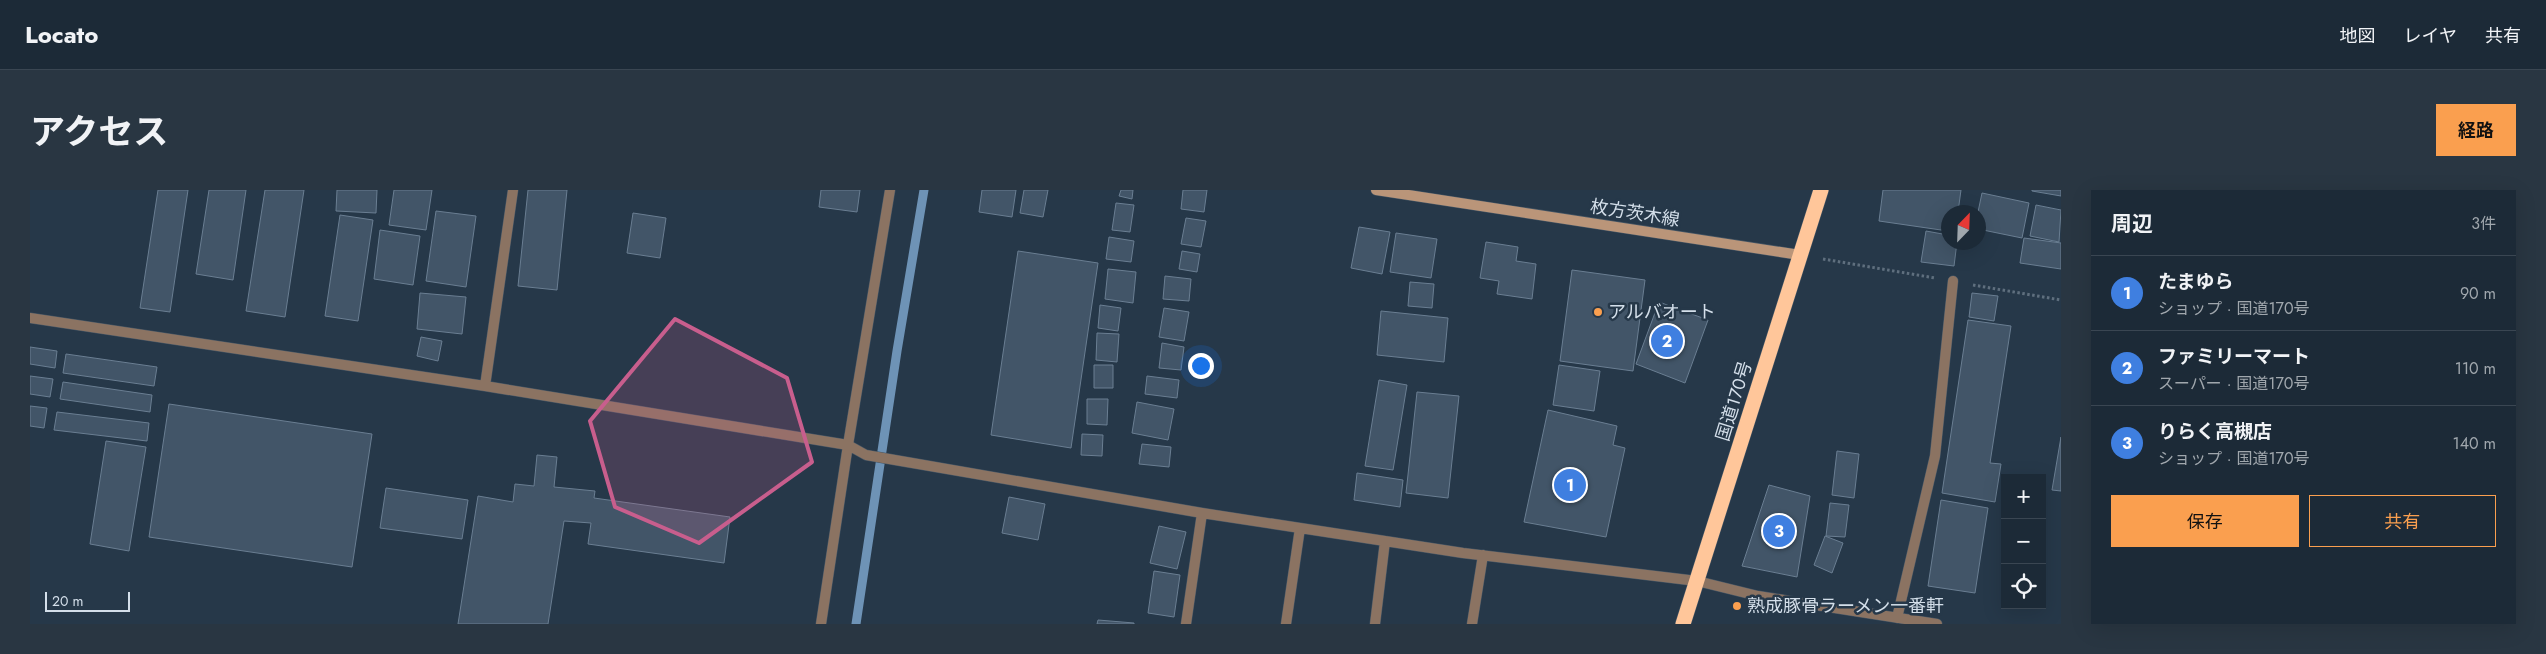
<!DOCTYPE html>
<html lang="ja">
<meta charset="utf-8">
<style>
:root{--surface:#1c2a37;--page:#293642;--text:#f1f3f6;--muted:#a0a7ad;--line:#3a4652;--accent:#fa9f4f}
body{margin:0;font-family:Jost,"Noto Sans JP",sans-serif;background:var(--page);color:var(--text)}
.controls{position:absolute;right:15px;bottom:15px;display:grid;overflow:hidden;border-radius:0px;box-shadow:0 5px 20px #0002}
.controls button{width:45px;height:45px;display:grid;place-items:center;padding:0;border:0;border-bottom:1px solid var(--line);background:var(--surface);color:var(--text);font:25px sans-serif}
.compass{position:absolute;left:1911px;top:15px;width:45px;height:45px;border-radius:50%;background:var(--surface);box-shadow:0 5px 20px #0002;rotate:23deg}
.scale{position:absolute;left:15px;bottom:12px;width:85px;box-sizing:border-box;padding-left:5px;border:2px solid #d4dfea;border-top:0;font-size:14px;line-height:18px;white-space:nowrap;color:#d4dfea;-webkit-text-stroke:4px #263849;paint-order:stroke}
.you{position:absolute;left:1170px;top:175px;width:18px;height:18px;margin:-12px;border:4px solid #fff;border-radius:50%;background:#1a73e8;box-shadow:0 0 0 8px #1a73e833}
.badge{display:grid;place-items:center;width:32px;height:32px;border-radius:50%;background:var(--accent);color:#fff;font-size:16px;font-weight:700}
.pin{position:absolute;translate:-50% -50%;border:2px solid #fff;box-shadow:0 1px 5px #0006}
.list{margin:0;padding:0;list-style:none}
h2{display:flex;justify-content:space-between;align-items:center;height:65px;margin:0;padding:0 20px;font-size:21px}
h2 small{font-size:16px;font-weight:400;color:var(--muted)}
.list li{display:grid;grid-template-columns:32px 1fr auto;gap:15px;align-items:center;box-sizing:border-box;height:75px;padding:0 20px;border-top:1px solid var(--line)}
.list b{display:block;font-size:19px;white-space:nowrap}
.list p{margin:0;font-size:16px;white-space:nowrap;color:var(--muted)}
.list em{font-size:16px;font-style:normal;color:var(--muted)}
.actions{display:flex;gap:10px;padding:15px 20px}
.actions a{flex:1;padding:11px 0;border:1px solid var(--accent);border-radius:0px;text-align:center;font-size:18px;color:var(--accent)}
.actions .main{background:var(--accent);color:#111}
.icon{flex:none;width:28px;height:28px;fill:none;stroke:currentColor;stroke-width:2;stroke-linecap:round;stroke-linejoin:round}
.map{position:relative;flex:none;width:2031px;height:434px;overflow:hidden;border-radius:0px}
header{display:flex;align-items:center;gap:30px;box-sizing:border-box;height:70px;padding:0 25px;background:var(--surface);border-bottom:1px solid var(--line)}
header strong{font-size:24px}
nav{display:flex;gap:28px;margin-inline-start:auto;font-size:18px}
.intro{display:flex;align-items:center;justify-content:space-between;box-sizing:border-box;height:120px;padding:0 30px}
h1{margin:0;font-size:35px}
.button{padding:12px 22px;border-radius:0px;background:var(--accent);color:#111;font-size:18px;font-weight:700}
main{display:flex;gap:30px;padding:0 30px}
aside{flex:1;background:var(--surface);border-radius:0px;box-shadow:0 5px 20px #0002}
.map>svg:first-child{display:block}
</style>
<header>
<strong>Locato</strong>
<nav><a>地図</a><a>レイヤ</a><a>共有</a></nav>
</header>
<div class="intro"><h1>アクセス</h1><a class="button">経路</a></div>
<main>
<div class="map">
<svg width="2031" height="434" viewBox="0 0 2031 434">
<rect width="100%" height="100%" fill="#263849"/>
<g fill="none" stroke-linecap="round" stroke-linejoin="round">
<path stroke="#6e93b6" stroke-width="9" d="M826 434 867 161 894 0"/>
</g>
<path fill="#425568" stroke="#6a7e92" d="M128 0H158L140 122 110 118Z
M179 0H216L203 90 166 84Z
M235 0H274L255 127 216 121Z
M307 0H347L346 23 306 21Z
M364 0H402L396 40 359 35Z
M498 0H537L527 100 488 96Z
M791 0H830L827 22 789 17Z
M952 0H986L982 27 949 22Z
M994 0H1018L1013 27 990 23Z
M1091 0H1103L1102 9 1089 6Z
M1153 0H1177L1174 22 1151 19Z
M1853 0H1931L1928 22H1918V41L1849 31Z
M2031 0V6L2002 1V0Z
M1952 3 1999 13 1992 48 1948 39V22Z
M1086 13 1104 15 1100 42 1082 40Z
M2006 15 2031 20 2029 52 2000 46Z
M406 21 446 26 436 97 396 91Z
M603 23 636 28 630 68 597 63Z
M310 25 343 30 328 131 295 126Z
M1156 28 1176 31 1171 57 1151 54Z
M1329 37 1360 42 1352 84 1321 78Z
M350 40 390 46 383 95 344 89Z
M1896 41 1918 45V52H1927L1924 76 1891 72Z
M1366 43 1407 49 1401 88 1360 82Z
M1079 47 1104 51 1101 72 1076 69Z
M1994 48 2031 53V79L1990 73Z
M1456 52 1488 57 1486 71 1506 74 1502 109 1467 104 1469 91 1450 88Z
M988 61 1068 73 1041 258 961 245Z
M1152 61 1170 64 1167 82 1149 79Z
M1078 79 1106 82 1103 113 1075 109Z
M1542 80 1615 90 1603 181 1530 171Z
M1135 86 1161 89 1159 111 1133 109Z
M1380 92 1404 94 1402 118 1378 116Z
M390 103 436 107 432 144 387 139Z
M1942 103 1968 106 1964 131 1939 127Z
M1629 112 1678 130 1655 193 1606 174Z
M1070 115 1091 118 1088 141 1068 138Z
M1134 118 1159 122 1154 151 1129 147Z
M1351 121 1418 128 1414 172 1347 165Z
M1938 130 1981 136 1960 273 1971 274 1965 312 1912 303Z
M1067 143 1089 144 1087 172 1066 170Z
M391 147 412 151 408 171 387 166Z
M1132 153 1154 157 1151 180 1129 178Z
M0 157 27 161 25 178 0 174Z
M36 164 127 177 124 196 33 183Z
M1064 175H1083V198H1064Z
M1529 175 1570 181 1564 221 1523 215Z
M0 186 23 189 20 207 0 204Z
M1117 186 1149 190 1147 208 1115 204Z
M1349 190 1377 195 1363 280 1335 276Z
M33 192 122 205 120 222 30 209Z
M1387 202 1429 206 1418 308 1376 303Z
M1057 209H1078L1077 235 1057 234Z
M1107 212 1144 219 1138 250 1102 243Z
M139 214 342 244 322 377 119 347Z
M0 216 17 218 14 238 0 236Z
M1518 220 1587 236 1583 255 1595 258 1576 347 1494 332Z
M27 222 119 233 117 251 24 240Z
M1052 244 1073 245 1072 266 1051 265Z
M2031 247V301L2022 300Z
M76 251 116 257 99 361 60 354Z
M1112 254 1141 257 1139 277 1109 274Z
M1807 261 1829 264 1824 308 1802 305Z
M507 265 527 267 524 297 565 301 564 308 700 327 694 373 558 354 561 333 534 331 518 434H428L448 306 483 312 485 294 504 296Z
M1327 283 1373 290 1370 317 1324 310Z
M1739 295 1780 306 1767 387 1712 376Z
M356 298 438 310 432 349 350 338Z
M979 307 1015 314 1008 350 972 343Z
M1911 310 1958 318 1945 403 1898 396Z
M1800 313 1819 315 1815 347 1796 346Z
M1129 336 1156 342 1147 379 1120 373Z
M1795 346 1813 353 1802 383 1784 375Z
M1124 381 1150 385 1144 427 1118 423Z
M1068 430 1104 433V434H1067Z"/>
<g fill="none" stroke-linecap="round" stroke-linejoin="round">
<g stroke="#455666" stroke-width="11">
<path id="street" d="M0 128 455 196 818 255 836 265 1172 323 1433 363 1667 391 1728 406 1907 434
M455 196 483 0
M1867 428 1905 266 1923 91
M791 434 818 255 860 0
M1156 434 1172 323
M1256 434 1270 338
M1345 434 1355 351
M1442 434 1453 365"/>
</g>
<g stroke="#455666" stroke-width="11">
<path id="secondary" d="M1346 0 1770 65"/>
</g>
<g stroke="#455666" stroke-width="16">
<path id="highway" d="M1653 434 1791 0"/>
</g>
<path stroke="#5f6f7e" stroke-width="3" stroke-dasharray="2.5 2.5" stroke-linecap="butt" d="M1793 69 1905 88
M1943 95 2031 110"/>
<use href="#street" stroke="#8b7362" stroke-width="10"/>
<use href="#secondary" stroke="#ba9579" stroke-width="10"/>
<use href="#highway" stroke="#ffc69a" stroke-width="15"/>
</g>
<path fill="#c85e8d" fill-opacity="0.2" stroke="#c85e8d" stroke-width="4" stroke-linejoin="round" d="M645 129 757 188 782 272 669 353 585 317 560 231Z"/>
<g fill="#fa9f4f" stroke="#263849" stroke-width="2">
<circle cx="1568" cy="122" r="5"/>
<circle cx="1707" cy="416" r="5"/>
</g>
<g text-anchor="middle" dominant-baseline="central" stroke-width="5" stroke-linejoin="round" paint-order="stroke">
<g font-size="18" fill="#d4dfea" stroke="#263849">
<text transform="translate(1605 23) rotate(9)">枚方茨木線</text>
<text transform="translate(1704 211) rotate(-73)">国道170号</text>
</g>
<g font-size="18" fill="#d4dfea" stroke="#263849" text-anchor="start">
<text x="1578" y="122">アルバオート</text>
<text x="1717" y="416">熟成豚骨ラーメン一番軒</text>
</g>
</g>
</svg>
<div class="controls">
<button>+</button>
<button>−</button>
<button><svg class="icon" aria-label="locate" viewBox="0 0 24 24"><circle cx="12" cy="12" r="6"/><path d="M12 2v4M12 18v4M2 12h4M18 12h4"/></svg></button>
</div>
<svg class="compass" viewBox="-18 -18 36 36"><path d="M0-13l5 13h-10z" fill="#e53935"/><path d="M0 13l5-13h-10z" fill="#a0a7ad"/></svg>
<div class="scale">20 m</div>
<div class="you"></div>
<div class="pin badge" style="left:1540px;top:295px;background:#3f7fe0">1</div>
<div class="pin badge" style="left:1637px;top:151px;background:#3f7fe0">2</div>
<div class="pin badge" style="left:1749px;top:341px;background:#3f7fe0">3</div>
</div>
<aside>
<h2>周辺<small>3件</small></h2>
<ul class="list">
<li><span class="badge" style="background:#3f7fe0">1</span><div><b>たまゆら</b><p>ショップ · 国道170号</p></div><em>90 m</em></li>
<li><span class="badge" style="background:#3f7fe0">2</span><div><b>ファミリーマート</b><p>スーパー · 国道170号</p></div><em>110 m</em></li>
<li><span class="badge" style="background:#3f7fe0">3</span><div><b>りらく高槻店</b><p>ショップ · 国道170号</p></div><em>140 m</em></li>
</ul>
<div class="actions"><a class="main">保存</a><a>共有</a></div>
</aside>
</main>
